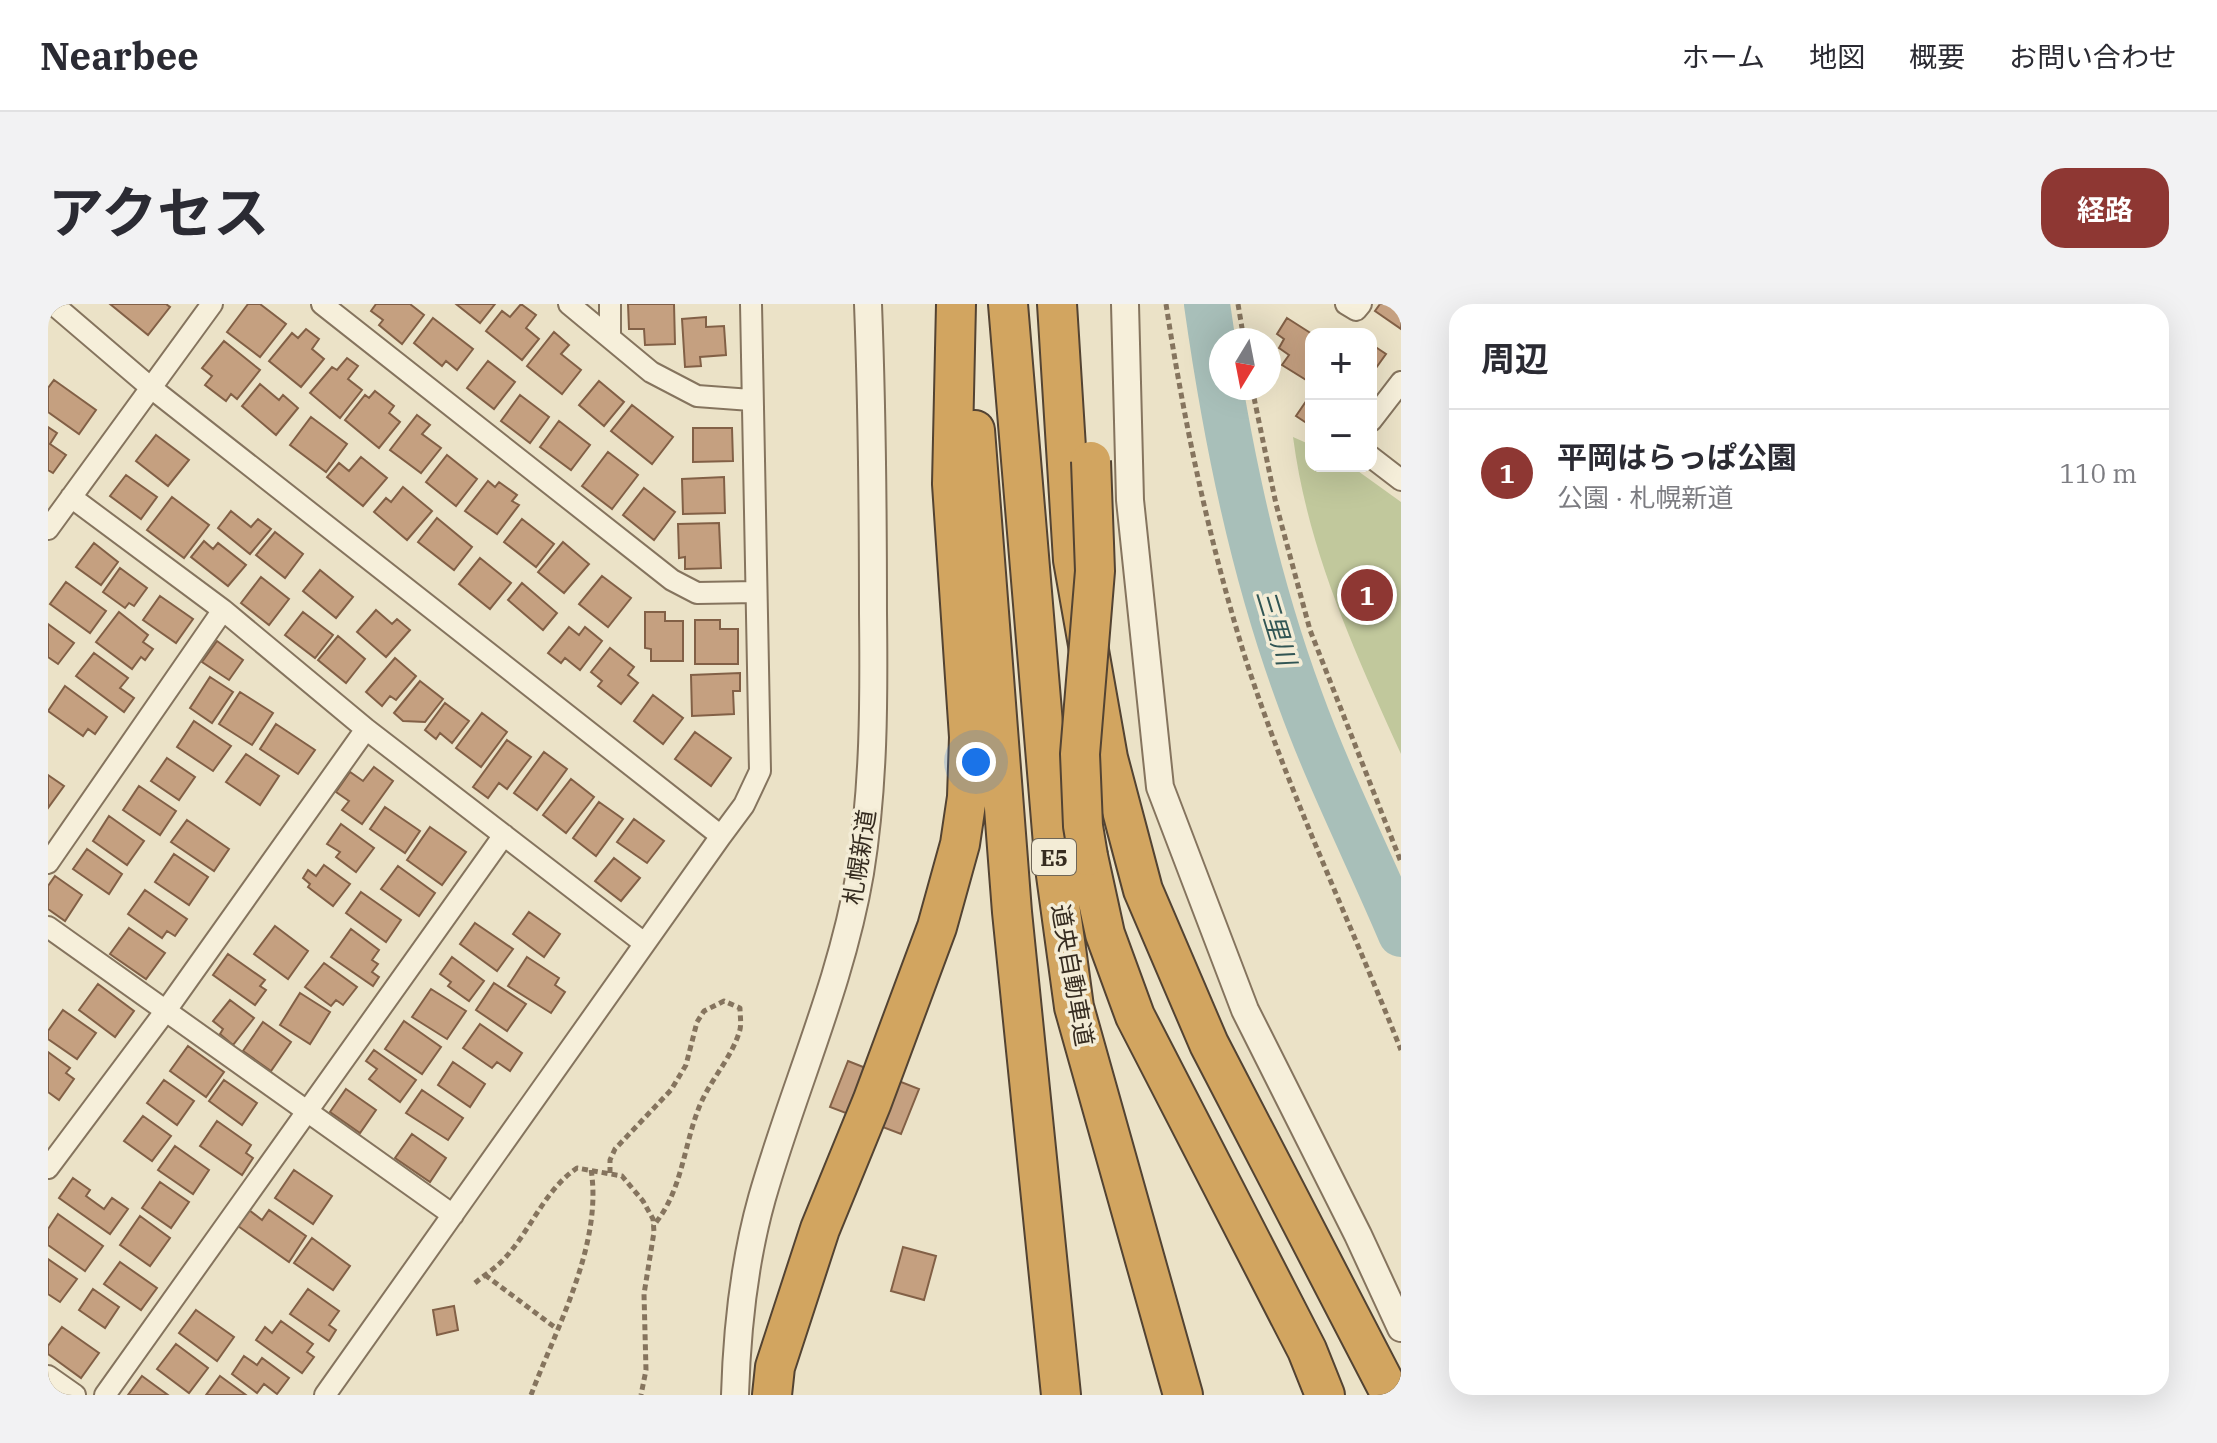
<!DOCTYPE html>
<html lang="ja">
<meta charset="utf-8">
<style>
:root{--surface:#fff;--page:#f2f2f3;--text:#2b2b33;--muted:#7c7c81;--line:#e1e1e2;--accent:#8e3733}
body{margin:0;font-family:"IBM Plex Serif","Noto Sans JP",serif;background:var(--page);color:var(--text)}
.controls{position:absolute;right:24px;top:24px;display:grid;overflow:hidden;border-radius:16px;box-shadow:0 8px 32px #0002}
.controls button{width:72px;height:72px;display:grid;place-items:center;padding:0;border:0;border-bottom:2px solid var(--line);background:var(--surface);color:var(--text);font:40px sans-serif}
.compass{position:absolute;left:1161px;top:24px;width:72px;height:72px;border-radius:50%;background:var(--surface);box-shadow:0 8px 32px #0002;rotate:190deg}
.you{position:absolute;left:928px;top:458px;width:28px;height:28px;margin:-20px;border:6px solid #fff;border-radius:50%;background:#1a73e8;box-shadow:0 0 0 12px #1a73e833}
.badge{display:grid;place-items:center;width:52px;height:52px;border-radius:50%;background:var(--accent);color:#fff;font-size:26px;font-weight:700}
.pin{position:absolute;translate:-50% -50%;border:4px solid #fff;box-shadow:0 2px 8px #0006}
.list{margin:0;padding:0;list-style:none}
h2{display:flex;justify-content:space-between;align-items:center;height:104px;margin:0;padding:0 32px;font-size:34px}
h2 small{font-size:26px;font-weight:400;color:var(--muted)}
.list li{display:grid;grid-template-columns:52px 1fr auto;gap:24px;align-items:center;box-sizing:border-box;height:128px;padding:0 32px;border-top:2px solid var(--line)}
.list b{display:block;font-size:30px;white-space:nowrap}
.list p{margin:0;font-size:26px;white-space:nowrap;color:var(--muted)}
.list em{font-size:26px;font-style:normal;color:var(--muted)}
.map{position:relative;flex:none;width:1353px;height:1091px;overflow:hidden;border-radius:24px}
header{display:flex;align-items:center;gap:48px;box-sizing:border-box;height:112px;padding:0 40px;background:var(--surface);border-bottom:2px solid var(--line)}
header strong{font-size:38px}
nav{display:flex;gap:44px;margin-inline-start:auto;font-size:28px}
.intro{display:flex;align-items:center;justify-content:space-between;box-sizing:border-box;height:192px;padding:0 48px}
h1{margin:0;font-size:56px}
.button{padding:20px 36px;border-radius:24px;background:var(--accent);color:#fff;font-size:28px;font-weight:700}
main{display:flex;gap:48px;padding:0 48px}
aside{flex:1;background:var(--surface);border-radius:24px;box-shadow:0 8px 32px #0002}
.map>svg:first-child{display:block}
</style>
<header>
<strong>Nearbee</strong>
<nav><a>ホーム</a><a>地図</a><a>概要</a><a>お問い合わせ</a></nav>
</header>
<div class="intro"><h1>アクセス</h1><a class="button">経路</a></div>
<main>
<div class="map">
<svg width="1353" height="1091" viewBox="0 0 1353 1091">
<rect width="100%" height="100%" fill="#ebe2c7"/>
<path fill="#c1c89c" d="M1245 133 1263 141V162H1303L1353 198V450C1306 346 1260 247 1245 133Z"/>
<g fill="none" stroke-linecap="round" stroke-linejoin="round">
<path stroke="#a8bfb9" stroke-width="46" d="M1159 0C1178 134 1205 268 1252 395 1281 475 1320 552 1353 630"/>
</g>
<path fill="#c5a080" stroke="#826046" stroke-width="2" d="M62 0H118L122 3 100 31Z
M200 0H212L238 20 212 53 179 28Z
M328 0H362L376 11 354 40 331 21 335 16 323 7Z
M408 0H447L432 19Z
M473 0 488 11 478 24 491 35 474 56 438 27 454 7 462 13Z
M580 0H626L627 40 597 41 596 25H581Z
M1332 0H1353V25L1327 7Z
M658 13V23L676 22 678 51 652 53 653 62 637 63 634 15Z
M385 14 425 45 409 66 398 57 394 62 366 39Z
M1239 14 1264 30 1263 79 1234 61 1241 51 1231 44 1236 35 1229 30Z
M258 25 271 35 264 45 276 55 253 83 221 57 244 29 250 34Z
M506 28 521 41 513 50 533 66 514 90 479 62Z
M176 37 212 66 189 95 183 90 178 97 157 81 164 72 154 64Z
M1323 40 1338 50 1323 71Z
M299 54 310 62 300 75 314 86 292 114 262 89 284 63 289 66Z
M440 57 467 78 446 105 419 84Z
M6 76 48 106 31 130 0 108V84Z
M551 77 576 98 556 122 531 101Z
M212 80 231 96 235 91 250 104 228 131 194 102Z
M327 87 346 102 341 109 352 118 331 144 297 116 317 91 321 94Z
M1263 90V122L1248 112Z
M472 91 501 113 482 139 453 117Z
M584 101 625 133 604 160 563 127Z
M369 111 382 121 374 130 393 144 373 169 342 146Z
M263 113 299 140 278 168 242 141Z
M511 117 542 141 523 166 492 143Z
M0 123 9 129 2 140 18 151 5 169 0 166Z
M645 124H684L685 157 645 158Z
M108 131 141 156 120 182 88 157Z
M560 148 590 171 564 205 534 182Z
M399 151 429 175 408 202 378 178Z
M313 153 339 174 315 202 279 173 291 159 301 167Z
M78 171 109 193 93 215 62 192Z
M676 173 677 209 635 210 634 175Z
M440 177 447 183 451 178 469 191 464 197 471 201 449 230 417 207Z
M355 183 384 207 359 236 326 208 338 194 343 198Z
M596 184 627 208 606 236 575 211Z
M124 193 161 221 136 254 99 226Z
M183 207 203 223 210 215 223 225 202 250 170 224Z
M389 214 424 243 406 266 370 238Z
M474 215 506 240 488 263 456 238Z
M671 219 673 264 637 265V253L631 254 630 220Z
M227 228 255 250 237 274 208 251Z
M156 237 165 245 170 239 198 261 180 282 143 253Z
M515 238 541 260 516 289 490 268Z
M46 239 70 258 53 281 28 263Z
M432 254 463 279 442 305 411 280Z
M72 264 99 284 86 302 81 299 77 304 55 288Z
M272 266 305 293 288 314 255 287Z
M554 272 583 294 560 323 531 300Z
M213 273 241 295 221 321 193 299Z
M18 278 58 307 42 329 2 300Z
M474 279 509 309 495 326 460 296Z
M112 292 145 315 128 339 95 316Z
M328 306 344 320 349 315 362 326 338 353 309 328Z
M71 308 100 331 95 338 105 345 97 356 93 353 84 365 48 338Z
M255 308 285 331 267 354 237 331Z
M597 308H617V317H635V357H603V345L597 344Z
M647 316H672V325H690V360H647Z
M0 320 26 339 10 360 0 353Z
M521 323 531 331 537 323 554 337 532 366 517 354 513 359 500 349Z
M290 332 317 355 298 379 270 356Z
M169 337 195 356 181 376 154 358Z
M562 344 586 363 580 371 590 379 573 400 550 382 554 377 543 368Z
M46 349 80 374 72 384 86 394 76 408 28 372Z
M347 354 368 372 348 396 342 392 334 402 318 388Z
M692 369V387H685L686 410 644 412 643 371Z
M162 373 185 388 164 419 142 404Z
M372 377 395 395 377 418 355 417 346 409Z
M17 382 59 413 47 430 40 425 35 432 0 407Z
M192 388 225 409 204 441 171 420Z
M605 391 635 414 615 440 586 417Z
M397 399 421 417 404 439 392 429 388 435 377 426Z
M434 409 459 428 433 463 408 444Z
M146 417 183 442 165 467 129 443Z
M228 420 267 446 250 470 212 445Z
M647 428 683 454 663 482 627 455Z
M459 436 483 453 459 485 451 479 440 494 425 483Z
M496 448 519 465 489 506 466 489Z
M198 450 231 472 212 501 178 478Z
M119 454 147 473 131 496 103 477Z
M326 463 345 477 314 520 294 506 301 497 288 488 302 468 315 477Z
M0 471 16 482 0 504Z
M523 475 546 493 518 529 495 511Z
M91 482 128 507 112 531 75 506Z
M551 498 575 515 548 552 525 534Z
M337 503 372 527 357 549 322 525Z
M61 512 96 537 79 561 45 537Z
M586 515 616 537 599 559 569 538Z
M139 516 181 545 166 567 123 538Z
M293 520 326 544 308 568 288 553 292 548 279 540Z
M382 523 418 548 394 581 359 556Z
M39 545 74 570 61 590 25 565Z
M126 550 160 573 141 601 107 578Z
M566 554 592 574 573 597 547 577Z
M276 561 302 580 285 602 260 583 262 580 255 574 260 566 268 572Z
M350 562 387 589 371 612 333 585Z
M7 572 34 591 17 617 0 605V582Z
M97 586 139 615 127 632 119 627 114 634 80 610Z
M313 588 353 616 338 638 298 609Z
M481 608 512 630 496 653 465 630Z
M427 619 465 645 449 667 412 640Z
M227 622 260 647 240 675 206 650Z
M81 624 117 649 98 675 62 650Z
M303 625 331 646 324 656 330 660 324 668 331 673 325 682 283 653Z
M180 650 217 676 212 682 218 686 207 701 165 671Z
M404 653 436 677 421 697 400 682 403 678 392 670Z
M479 653 511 674 507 681 517 688 503 709 460 682Z
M276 659 309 683 295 701 288 696 283 702 257 683Z
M446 679 478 700 459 727 428 706Z
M50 680 86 707 67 733 31 706Z
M383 685 418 707 399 735 364 713Z
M252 689 282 708 262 740 232 721Z
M182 696 206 714 185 741 172 730 175 725 165 717Z
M15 706 48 729 29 755 0 735V727Z
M356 717 393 743 374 770 337 745Z
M215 718 243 738 223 767 195 747Z
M432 720 474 749 462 767 449 758 444 764 415 744Z
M140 742 176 768 158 793 122 767Z
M326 746 368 776 352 798 321 775 329 765 318 757Z
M0 748 22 764 18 769 26 775 11 796 0 788Z
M800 757 871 785 853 830 782 803Z
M405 758 437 780 422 803 390 781Z
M116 776 146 797 129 821 99 799Z
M176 776 209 799 194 821 161 797Z
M298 785 328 806 312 829 282 808Z
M374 786 415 814 400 836 358 809Z
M95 812 123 832 104 857 76 837Z
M169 817 203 841 198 849 205 854 194 871 152 842Z
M364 830 398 854 382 878 347 854Z
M127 842 161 866 145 890 110 866Z
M246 866 284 892 265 920 227 894Z
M25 874 42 886 38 892 56 905 64 894 80 905 62 930 11 894Z
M112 878 141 898 123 924 94 904Z
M201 906 214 916 221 906 258 932 241 958 190 922Z
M10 910 55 942 37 967 0 941V925Z
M92 912 122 934 102 962 72 941Z
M264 934 302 962 285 986 246 959Z
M855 943 888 952 876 996 843 987Z
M0 955 29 975 12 998 0 990Z
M72 958 109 984 93 1006 56 980Z
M45 985 71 1003 57 1024 31 1006Z
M260 985 291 1007 281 1021 288 1026 281 1037 242 1010Z
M406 1002 410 1026 389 1031 385 1006Z
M148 1006 186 1033 169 1057 131 1029Z
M233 1017 265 1040 259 1048 266 1053 254 1069 208 1036 217 1023 224 1029Z
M14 1023 51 1049 33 1074 0 1050V1042Z
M128 1040 160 1064 141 1089 109 1065Z
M196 1052 209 1061 214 1054 241 1074 229 1090 216 1080 209 1089 184 1070Z
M94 1072 120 1091H80Z
M172 1072 198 1091H158Z"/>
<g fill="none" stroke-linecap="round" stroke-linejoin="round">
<g stroke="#85745e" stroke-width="24">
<path id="minor" d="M5 0 102 83 673 532 277 1091
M274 0 624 276 649 289 708 288
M521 0 603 68 649 92 703 96
M562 0V32
M1298 0 1308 6 1313 0
M1323 117 1353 78
M1323 153 1353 176
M23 193 175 306 318 425 596 639
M0 225 164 0
M673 532 696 501 712 467 703 0
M0 559 175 306
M0 623 405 911
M0 864 119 705 318 425
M0 1072 27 1091
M57 1091 456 531"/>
</g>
<g stroke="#85745e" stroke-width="30">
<path id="tertiary" d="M1077 0 1082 196 1112 483 1197 706 1310 931 1353 1024
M687 1091C689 1024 696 958 714 894 745 785 793 681 812 569 826 483 826 396 825 309 825 206 824 103 820 0"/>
</g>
<g stroke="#534332" stroke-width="42">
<path id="motorway" d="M960 0 1007 564 1026 703 1135 1091
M1009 0 1025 256 1060 454 1095 586 1161 740 1343 1091
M927 126 964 608 1013 1091
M1040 552 1057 630 1087 712 1259 1046 1277 1091
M724 1091 727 1063 772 925 824 798 889 623 912 540 919 493 921 433 904 180 908 0"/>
</g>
<path stroke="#85745e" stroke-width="5" stroke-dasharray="6 4" stroke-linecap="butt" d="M1118 0C1136 118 1161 236 1196 350 1239 485 1301 615 1353 746
M1190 0 1196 36
M1204 84 1228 200 1262 326 1353 558
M562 869V856L567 845 623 786 638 761 649 718 656 707 676 697 692 704C692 713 694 721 691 729 682 756 663 775 652 801 635 842 635 887 605 922
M437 971 509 1025
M427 979C435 972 445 966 452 959 482 930 494 888 529 864L574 872 595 897 605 915 606 928 596 990 598 1066 593 1091
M483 1091C509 1022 555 940 543 865"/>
<use href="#minor" stroke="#f6efda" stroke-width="20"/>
<use href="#tertiary" stroke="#f6efda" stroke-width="26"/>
<use href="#motorway" stroke="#d2a560" stroke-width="38"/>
<g stroke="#534332" stroke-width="42" stroke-linecap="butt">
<path id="motorway-bridge" d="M1040 552 1035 522 1032 450 1047 267 1043 157"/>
</g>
<use href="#motorway-bridge" stroke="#d2a560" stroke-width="38"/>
</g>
<g text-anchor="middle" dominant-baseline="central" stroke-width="7" stroke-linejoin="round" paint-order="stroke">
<rect fill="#f3ecd6" stroke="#6f6657" stroke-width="2" x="984" y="535" width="44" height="36" rx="6"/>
<g font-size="22" font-weight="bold" fill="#362c20">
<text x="1006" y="553">E5</text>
</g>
<g font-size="24" fill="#362c20" stroke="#f3ecd6">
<text transform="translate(811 553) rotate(-81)">札幌新道</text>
<text transform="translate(1025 671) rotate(80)">道央自動車道</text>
</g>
<g font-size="26" font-style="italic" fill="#315554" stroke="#f3ecd6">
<text transform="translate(1229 323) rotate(73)">三里川</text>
</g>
</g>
</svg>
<div class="controls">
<button>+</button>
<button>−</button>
</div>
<svg class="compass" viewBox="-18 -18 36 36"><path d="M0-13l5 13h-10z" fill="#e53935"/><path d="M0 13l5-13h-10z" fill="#7c7c81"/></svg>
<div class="you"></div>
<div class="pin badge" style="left:1319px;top:291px">1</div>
</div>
<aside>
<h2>周辺<small></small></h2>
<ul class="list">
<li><span class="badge">1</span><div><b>平岡はらっぱ公園</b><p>公園 · 札幌新道</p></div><em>110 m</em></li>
</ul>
</aside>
</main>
